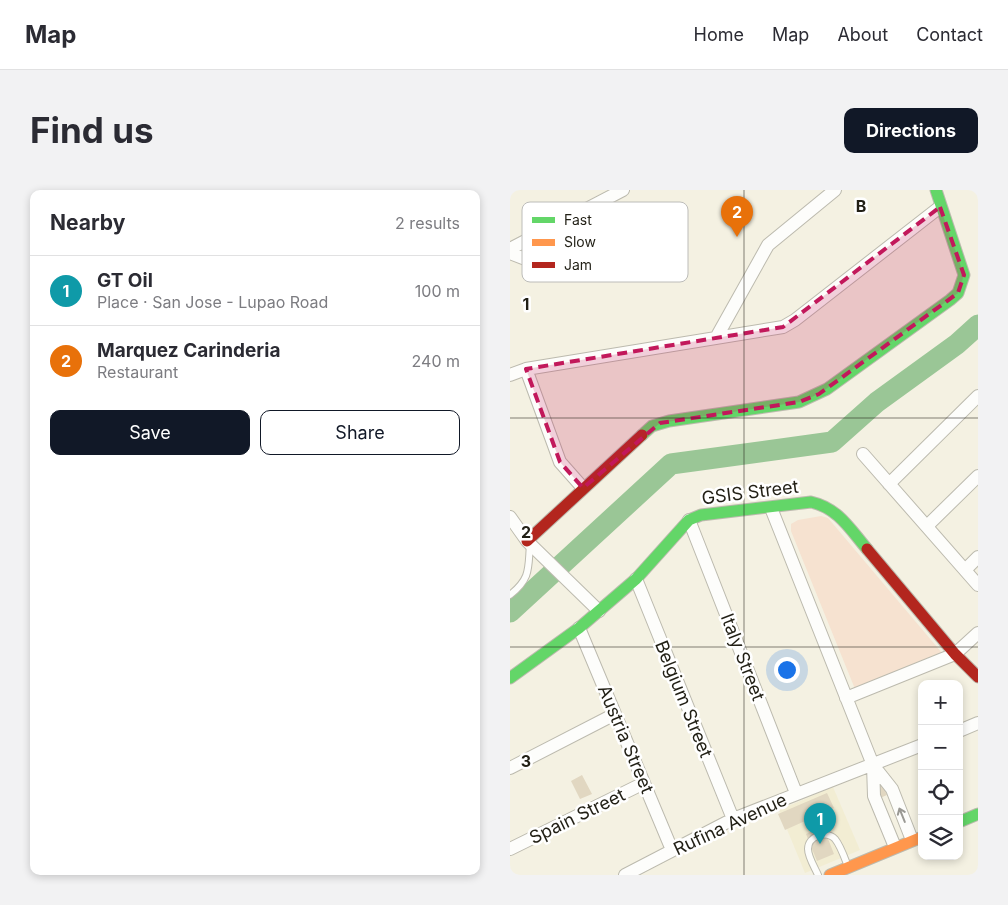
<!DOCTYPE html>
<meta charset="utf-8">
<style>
:root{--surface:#fff;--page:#f2f2f3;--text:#2b2b33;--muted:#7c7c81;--line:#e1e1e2;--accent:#111827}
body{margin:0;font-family:Inter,sans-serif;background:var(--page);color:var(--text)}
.controls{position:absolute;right:15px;bottom:15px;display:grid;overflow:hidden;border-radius:10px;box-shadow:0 2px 8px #0003}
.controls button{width:45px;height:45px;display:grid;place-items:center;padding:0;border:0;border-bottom:1px solid var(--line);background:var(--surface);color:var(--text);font:25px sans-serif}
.you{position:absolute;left:276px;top:479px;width:18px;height:18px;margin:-12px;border:4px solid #fff;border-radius:50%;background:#1a73e8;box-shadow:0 0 0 8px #1a73e833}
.badge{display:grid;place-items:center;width:32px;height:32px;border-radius:50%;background:var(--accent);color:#fff;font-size:16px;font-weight:700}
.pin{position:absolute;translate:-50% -41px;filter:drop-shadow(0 1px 2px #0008)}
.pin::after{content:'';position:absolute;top:26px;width:18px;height:15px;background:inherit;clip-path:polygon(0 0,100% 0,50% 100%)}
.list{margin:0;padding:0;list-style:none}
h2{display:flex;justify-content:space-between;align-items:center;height:65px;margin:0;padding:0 20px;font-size:21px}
h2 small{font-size:16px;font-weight:400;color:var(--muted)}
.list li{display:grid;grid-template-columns:32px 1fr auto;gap:15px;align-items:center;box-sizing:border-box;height:70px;padding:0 20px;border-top:1px solid var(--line)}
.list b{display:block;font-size:19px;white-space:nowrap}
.list p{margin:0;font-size:16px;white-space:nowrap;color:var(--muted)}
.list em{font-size:16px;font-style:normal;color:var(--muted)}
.actions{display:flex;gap:10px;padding:15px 20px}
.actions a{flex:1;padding:11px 0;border:1px solid var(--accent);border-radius:10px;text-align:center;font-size:18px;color:var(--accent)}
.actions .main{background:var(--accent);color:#fff}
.icon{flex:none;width:28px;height:28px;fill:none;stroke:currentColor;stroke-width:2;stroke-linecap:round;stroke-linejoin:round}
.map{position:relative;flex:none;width:468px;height:685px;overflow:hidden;border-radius:10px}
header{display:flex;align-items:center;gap:30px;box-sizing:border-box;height:70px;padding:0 25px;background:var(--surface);border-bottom:1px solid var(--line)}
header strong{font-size:24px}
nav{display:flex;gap:28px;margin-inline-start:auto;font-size:18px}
.intro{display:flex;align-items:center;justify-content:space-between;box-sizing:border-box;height:120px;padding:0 30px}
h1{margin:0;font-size:35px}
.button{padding:12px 22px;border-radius:10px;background:var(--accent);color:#fff;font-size:18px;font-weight:700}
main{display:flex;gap:30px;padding:0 30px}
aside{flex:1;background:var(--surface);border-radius:10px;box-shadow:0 2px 8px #0003}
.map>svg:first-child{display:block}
</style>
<header>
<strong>Map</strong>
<nav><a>Home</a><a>Map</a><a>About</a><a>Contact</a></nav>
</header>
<div class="intro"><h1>Find us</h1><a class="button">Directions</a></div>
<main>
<aside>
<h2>Nearby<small>2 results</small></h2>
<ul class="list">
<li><span class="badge" style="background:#0f9aa8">1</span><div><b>GT Oil</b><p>Place · San Jose - Lupao Road</p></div><em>100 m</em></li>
<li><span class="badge" style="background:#e8710a">2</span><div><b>Marquez Carinderia</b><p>Restaurant</p></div><em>240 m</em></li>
</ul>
<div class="actions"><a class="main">Save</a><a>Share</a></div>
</aside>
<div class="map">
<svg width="468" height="685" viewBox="0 0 468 685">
<rect width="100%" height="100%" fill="#f4f1e2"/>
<path fill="#f2edd3" d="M323 597 350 660 295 683 269 620Z"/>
<path fill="#f6e2d0" d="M311 326 318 328 432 463 345 499 281 341V334L288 330Z"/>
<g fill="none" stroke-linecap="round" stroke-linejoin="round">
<path stroke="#9ac696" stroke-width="21" d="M0 422 161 274 322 252 367 212 447 154 468 135"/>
</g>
<path fill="#e1d7c1" d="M72 585 82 604 70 609 61 591Z
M371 591 377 605 370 608 364 594Z
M317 603 324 618 275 640 268 624Z
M313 636 324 664 307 671 296 644Z"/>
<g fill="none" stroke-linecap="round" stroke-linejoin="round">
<g stroke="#bcbaae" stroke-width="8">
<path id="lane" d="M0 405C21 388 18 379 20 354
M308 685C305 678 298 667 298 659 298 646 316 640 325 649 330 655 334 666 337 674"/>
</g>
<g stroke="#bcbaae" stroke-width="14">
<path id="street" d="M0 59 113 0
M0 63 23 72
M206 148 258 55 325 0
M16 179 50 272 73 298
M0 185 16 179 273 137 285 130 430 17
M353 264 468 395
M379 294 468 206
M261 318 363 575 382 599 402 650
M0 327 17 351 89 421
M179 330 286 603
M417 336 468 286
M455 380 468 367
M126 389 223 629
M69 438 162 660
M336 508 445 464 468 443
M449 541 468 533
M363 575 364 606 385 657
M0 578 105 524
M0 659 134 593
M115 685 223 629 412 555"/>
</g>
<g stroke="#bcbaae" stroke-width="13">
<path id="fast" d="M132 245 142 236 159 231 289 212 317 199 440 110 448 103 454 85 426 0
M0 488 69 438 126 389 179 330 191 325 301 312C328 318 340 339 357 359
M449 632 468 624"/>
</g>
<g stroke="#bcbaae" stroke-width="13">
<path id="slow" d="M320 685 412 647"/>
</g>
<g stroke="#bcbaae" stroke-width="13">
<path id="jam" d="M17 351 132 245
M357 359 445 464 468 487"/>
</g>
<use href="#lane" stroke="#fdfdfb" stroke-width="6"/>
<use href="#street" stroke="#fdfdfb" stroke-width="12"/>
<use href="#fast" stroke="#63d668" stroke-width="11"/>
<use href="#slow" stroke="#ff974d" stroke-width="11"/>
<use href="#jam" stroke="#b3261e" stroke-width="11"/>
</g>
<defs><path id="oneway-shaft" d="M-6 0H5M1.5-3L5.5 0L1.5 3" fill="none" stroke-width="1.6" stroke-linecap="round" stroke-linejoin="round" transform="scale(1.25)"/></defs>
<use stroke="#9a9994" href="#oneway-shaft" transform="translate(392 625) rotate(-112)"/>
<path fill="#c2185b" fill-opacity="0.2" stroke="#c2185b" stroke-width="4" stroke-dasharray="10 6" stroke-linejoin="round" d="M430 17 454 85 448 103 309 204 289 212 150 233 73 298 50 272 16 179 273 137Z"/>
<path fill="none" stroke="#211f15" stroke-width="1" stroke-opacity="0.55" d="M234 0V685M0 228H468M0 457H468"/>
<g text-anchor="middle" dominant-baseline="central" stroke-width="5" stroke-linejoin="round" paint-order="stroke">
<g font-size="18" fill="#211f15" stroke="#fff">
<text transform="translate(240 302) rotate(-7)">GSIS Street</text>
<text transform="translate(233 467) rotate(69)">Italy Street</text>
<text transform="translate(174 509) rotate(68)">Belgium Street</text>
<text transform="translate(116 549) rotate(67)">Austria Street</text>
<text transform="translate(67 626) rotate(-26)">Spain Street</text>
<text transform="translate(220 634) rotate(-25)">Rufina Avenue</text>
</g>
</g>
<rect x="12" y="12" width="166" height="80" rx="8" fill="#fff" stroke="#bcbcb9" stroke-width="1"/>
<rect x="22" y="27" width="23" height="6" fill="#63d668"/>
<rect x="22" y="49" width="23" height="7" fill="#ff974d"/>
<rect x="22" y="72" width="23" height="6" fill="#b3261e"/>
<g font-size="14" fill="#211f15">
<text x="54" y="35">Fast</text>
<text x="54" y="57">Slow</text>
<text x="54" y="80">Jam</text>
</g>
<g font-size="16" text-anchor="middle" font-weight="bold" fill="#211f15" stroke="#fff" stroke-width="5" stroke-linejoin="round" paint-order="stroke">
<text x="351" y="22">B</text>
<text x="16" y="120">1</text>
<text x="16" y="348">2</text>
<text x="16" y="577">3</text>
</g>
</svg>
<div class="controls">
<button>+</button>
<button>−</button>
<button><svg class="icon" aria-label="locate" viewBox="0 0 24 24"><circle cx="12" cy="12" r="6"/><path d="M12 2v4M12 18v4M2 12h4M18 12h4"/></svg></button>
<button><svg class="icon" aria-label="layers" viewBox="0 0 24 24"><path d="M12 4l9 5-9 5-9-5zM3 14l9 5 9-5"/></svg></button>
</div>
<div class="you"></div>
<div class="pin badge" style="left:310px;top:654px;background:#0f9aa8">1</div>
<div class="pin badge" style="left:227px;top:47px;background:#e8710a">2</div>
</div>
</main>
